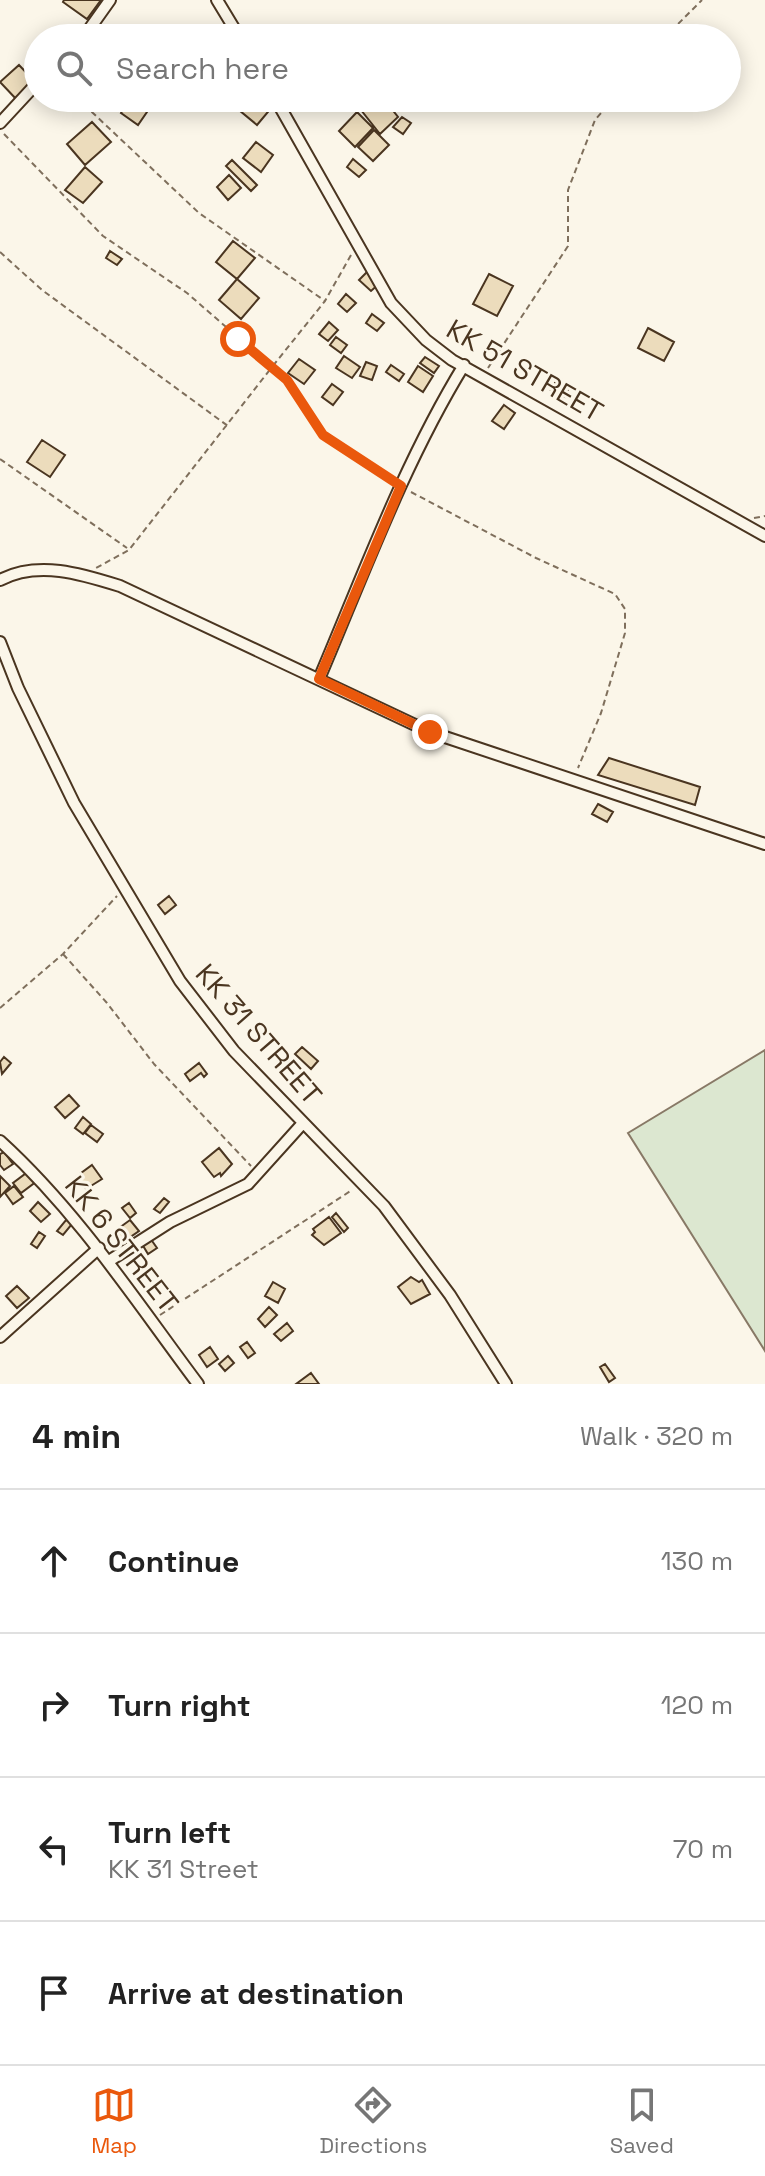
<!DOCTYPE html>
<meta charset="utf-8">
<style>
:root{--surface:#fff;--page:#f6f6f6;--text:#222;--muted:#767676;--line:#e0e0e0;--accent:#ea580c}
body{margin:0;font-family:"Space Grotesk",sans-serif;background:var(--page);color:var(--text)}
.stop{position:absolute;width:24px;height:24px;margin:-18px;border:6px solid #ea580c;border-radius:50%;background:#fff}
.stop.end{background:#ea580c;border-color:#fff;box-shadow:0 2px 8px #0008}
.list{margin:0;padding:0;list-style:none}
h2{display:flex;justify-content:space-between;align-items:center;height:104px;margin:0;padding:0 32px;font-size:34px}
h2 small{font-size:26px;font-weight:400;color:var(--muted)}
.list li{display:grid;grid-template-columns:52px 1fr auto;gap:24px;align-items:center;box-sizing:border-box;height:144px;padding:0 32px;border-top:2px solid var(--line)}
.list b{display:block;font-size:30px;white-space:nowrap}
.list p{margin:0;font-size:26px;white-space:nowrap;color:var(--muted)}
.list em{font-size:26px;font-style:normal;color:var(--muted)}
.icon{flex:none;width:44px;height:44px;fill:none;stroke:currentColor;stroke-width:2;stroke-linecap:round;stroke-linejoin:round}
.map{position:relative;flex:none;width:765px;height:1384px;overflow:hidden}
.search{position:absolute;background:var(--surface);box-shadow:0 4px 20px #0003;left:24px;right:24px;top:24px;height:88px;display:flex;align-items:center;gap:20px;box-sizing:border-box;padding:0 28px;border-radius:44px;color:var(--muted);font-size:30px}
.sheet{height:680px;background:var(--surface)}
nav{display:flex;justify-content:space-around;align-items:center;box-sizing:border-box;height:112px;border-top:2px solid var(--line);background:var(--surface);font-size:22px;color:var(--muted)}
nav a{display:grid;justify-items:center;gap:4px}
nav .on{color:var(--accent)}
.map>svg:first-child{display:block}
</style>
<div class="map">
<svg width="765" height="1384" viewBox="0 0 765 1384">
<rect width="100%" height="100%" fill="#fbf6e9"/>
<path fill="#dce7d0" stroke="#887966" stroke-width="2" d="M765 1050V1351L628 1133Z"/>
<path fill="#ecdcbc" stroke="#4a3520" stroke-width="2" d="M64 0H101L87 19 63 2Z
M19 65 37 84 18 101 0 82Z
M103 98H125L118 108Z
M131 98 149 109 138 125 121 113Z
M249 98H263L273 106 257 125 239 110Z
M376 98H383L398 117 380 134 361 110Z
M357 112 373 128 355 147 339 131Z
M402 117 411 123 403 134 393 127Z
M92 122 111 142 85 165 67 144Z
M374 130 389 145 373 161 358 147Z
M256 142 273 155 261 172 243 158Z
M353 159 366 170 359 177 347 167Z
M232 160 257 185 251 191 226 166Z
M85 167 102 182 83 203 65 190Z
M229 175 241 188 228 200 217 187Z
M233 241 255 258 237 279 216 262Z
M110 251 122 259 117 265 106 258Z
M368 271 380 283 371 291 359 280Z
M489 274 513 286 497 316 473 304Z
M237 279 259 298 241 319 219 300Z
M346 294 356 303 347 312 338 304Z
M372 314 384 323 377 331 366 323Z
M329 322 338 330 328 341 319 334Z
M648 328 674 342 664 361 638 348Z
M336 337 347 345 341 353 330 345Z
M344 356 360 367 352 378 336 368Z
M425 357 439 366 434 373 420 363Z
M299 359 315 370 304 384 288 373Z
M366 362 377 366 372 380 360 376Z
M391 365 404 374 399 381 386 372Z
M418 366 433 376 423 392 408 382Z
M556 381 569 388 565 397 551 390Z
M332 384 343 392 333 405 322 397Z
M504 405 515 413 504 429 492 421Z
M42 440 65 455 50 477 27 462Z
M609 758 700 787 695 805 598 775Z
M598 804 613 812 607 822 592 814Z
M169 896 176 905 165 914 158 905Z
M302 1047 318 1061 311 1069 295 1054Z
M4 1057 11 1063 2 1074 0 1062Z
M199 1063 207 1074 204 1077 201 1073 190 1081 185 1074Z
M69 1095 79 1106 65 1118 55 1107Z
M83 1117 91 1124 83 1134 75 1128Z
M91 1125 103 1134 97 1142 85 1133Z
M219 1148 232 1164 221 1176 220 1173 214 1177 202 1162Z
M4 1152 13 1164 4 1170 0 1165V1154Z
M92 1165 102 1179 86 1189 77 1176Z
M29 1171 37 1181 21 1193 13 1183Z
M0 1176 10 1186 0 1197Z
M14 1186 23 1197 13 1204 5 1193Z
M164 1198 169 1202 160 1213 154 1209Z
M38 1202 50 1214 41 1222 30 1211Z
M129 1203 136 1213 130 1218 122 1208Z
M336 1213 348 1228 344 1232 332 1217Z
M329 1217 341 1233 324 1245 312 1235 315 1232 313 1229Z
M66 1220 72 1224 63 1235 57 1231Z
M130 1220 139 1231 123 1242 115 1231Z
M39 1232 45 1236 37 1248 31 1244Z
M150 1238 157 1248 148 1254 142 1244Z
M411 1277 419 1282 422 1280 430 1294 411 1304 398 1287Z
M273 1282 285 1289 278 1303 265 1296Z
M17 1286 29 1298 17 1308 6 1296Z
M269 1307 277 1315 265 1327 258 1319Z
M287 1323 293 1331 281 1341 274 1334Z
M247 1342 255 1353 248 1358 240 1347Z
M210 1347 218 1359 207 1367 199 1355Z
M228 1356 234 1363 225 1371 219 1364Z
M605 1364 615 1378 609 1382 600 1367Z
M311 1373 319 1384H296Z"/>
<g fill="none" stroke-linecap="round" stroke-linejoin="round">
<g stroke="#4a3520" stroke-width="14">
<path id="minor" d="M217 0 240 38
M83 38 110 0
M275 98 391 303 426 340 452 360 765 536
M0 123 38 82
M0 580C38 560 82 574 120 586L430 732 765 844
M0 642 18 688 74 803 180 981 234 1051 384 1206 450 1295 506 1384
M319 679C364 573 404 463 464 365
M0 1141C78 1212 135 1300 198 1384
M109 1261 170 1222 248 1184 303 1123
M0 1337 99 1248"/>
</g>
<path stroke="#7f6f5c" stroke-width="2" stroke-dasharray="6 4" stroke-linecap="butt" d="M664 38 702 0
M77 98 199 213 325 301
M4 134 103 236 187 293 272 367 129 550 96 568
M0 252 42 290 228 426
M351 255 325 301 272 367 287 380 323 435 392 480
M488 368 568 246V190L595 120 614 98
M0 459 127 548
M411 492 536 558 615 594 625 609V633L601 713 578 768
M754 518 765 516
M63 954 107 1003 154 1064 251 1166
M0 1008 63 954 117 896
M160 1315 352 1190"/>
<use href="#minor" stroke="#fbf6e9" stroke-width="10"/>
</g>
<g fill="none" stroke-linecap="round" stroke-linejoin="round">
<path stroke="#ea580c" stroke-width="10" d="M238 339 287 380 323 435 401 486 319 679 430 732"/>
</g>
<g text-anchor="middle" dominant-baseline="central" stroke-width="6" stroke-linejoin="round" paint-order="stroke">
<g font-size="28" fill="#4a3520" stroke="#fbf6e9">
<text transform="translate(525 370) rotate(30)">KK 51 STREET</text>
<text transform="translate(259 1034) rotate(49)">KK 31 STREET</text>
<text transform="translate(122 1244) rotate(52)">KK 6 STREET</text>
</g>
</g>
</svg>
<div class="stop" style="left:238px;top:339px"></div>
<div class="stop end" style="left:430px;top:732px"></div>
<div class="search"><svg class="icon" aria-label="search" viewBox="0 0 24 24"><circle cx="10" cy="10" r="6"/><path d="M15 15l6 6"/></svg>Search here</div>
</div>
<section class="sheet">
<h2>4 min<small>Walk · 320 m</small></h2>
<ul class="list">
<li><svg class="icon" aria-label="ahead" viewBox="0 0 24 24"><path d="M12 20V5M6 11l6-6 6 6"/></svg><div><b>Continue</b></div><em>130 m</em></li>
<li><svg class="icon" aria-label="right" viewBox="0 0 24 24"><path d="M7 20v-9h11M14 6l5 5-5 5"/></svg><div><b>Turn right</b></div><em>120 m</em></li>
<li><svg class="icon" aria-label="left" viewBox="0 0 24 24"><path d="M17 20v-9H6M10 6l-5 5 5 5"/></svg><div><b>Turn left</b><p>KK 31 Street</p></div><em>70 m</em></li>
<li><svg class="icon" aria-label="arrive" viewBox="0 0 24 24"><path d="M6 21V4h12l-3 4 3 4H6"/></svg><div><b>Arrive at destination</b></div></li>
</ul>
</section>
<nav>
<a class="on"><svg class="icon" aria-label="map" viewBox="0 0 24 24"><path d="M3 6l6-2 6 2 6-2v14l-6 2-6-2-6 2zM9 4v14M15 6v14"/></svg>Map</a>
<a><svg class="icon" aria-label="directions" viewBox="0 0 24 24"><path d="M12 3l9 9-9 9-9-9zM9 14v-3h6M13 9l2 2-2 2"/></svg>Directions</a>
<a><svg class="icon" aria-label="saved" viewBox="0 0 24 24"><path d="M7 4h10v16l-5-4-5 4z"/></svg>Saved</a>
</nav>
